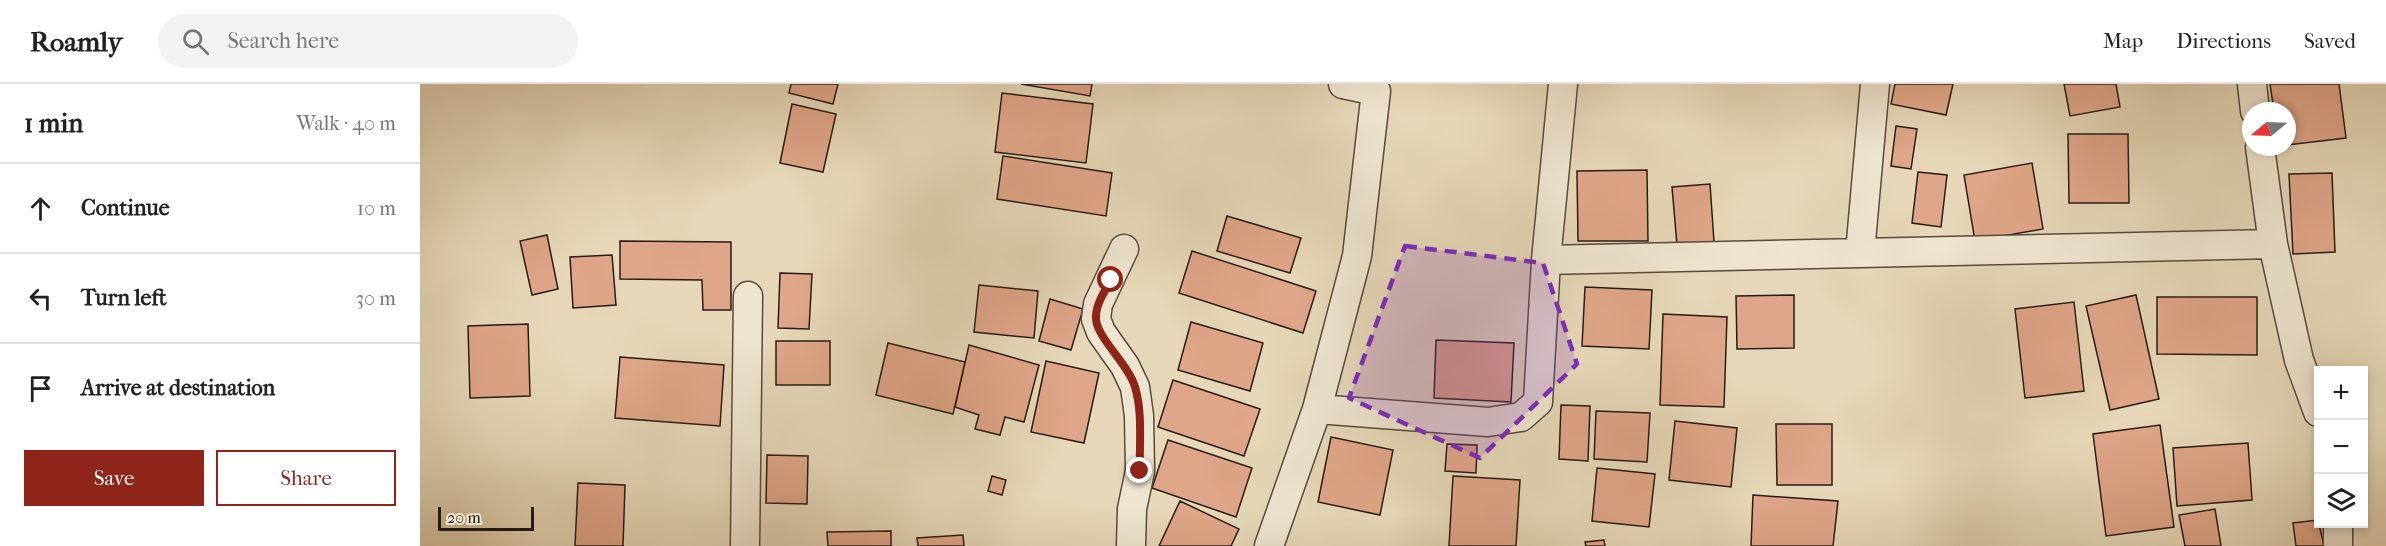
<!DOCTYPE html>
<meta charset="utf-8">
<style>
:root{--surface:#fff;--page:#f2f2f2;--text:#222;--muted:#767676;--line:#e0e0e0;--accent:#8f2418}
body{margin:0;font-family:"IM FELL French Canon",serif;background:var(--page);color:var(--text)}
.controls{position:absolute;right:18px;bottom:18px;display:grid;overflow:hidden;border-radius:0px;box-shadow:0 3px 9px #0003}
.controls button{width:54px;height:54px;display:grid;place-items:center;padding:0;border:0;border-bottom:2px solid var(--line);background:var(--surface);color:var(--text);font:30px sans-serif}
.compass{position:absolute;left:1822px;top:18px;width:54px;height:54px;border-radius:50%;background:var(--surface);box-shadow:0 3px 9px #0003;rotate:251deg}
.scale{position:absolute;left:18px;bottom:15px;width:96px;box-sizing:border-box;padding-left:6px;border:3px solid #281b14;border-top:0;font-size:16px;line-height:21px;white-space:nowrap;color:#281b14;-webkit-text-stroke:4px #eee5d0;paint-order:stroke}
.stop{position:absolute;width:18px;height:18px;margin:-14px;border:4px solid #8f2418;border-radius:50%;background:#fff}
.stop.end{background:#8f2418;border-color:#fff;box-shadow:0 2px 6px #0008}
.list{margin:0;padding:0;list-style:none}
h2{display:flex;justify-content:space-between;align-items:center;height:78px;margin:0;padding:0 24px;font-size:26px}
h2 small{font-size:20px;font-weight:400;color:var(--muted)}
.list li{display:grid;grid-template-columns:39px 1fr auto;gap:18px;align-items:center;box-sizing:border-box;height:90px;padding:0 24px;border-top:2px solid var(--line)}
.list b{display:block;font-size:22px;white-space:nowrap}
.list em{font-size:20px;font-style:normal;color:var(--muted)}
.actions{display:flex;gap:12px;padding:18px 24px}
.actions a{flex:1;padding:14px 0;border:2px solid var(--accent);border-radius:0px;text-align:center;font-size:21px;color:var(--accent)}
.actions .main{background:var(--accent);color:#fff}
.icon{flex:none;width:33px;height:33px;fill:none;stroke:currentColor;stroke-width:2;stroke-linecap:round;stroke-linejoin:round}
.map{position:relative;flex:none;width:1966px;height:462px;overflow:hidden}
header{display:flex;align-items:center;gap:36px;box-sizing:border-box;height:84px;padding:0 30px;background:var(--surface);border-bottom:2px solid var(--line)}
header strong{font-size:28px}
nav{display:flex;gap:33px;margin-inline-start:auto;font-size:21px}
.search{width:420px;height:54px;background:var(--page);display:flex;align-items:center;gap:15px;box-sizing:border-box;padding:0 21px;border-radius:33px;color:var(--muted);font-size:22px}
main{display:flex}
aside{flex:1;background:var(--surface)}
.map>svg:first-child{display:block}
</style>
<header>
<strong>Roamly</strong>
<div class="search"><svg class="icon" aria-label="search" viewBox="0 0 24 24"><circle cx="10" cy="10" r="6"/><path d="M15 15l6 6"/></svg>Search here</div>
<nav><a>Map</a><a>Directions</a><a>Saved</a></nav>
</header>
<main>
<aside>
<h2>1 min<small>Walk · 40 m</small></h2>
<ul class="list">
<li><svg class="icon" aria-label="ahead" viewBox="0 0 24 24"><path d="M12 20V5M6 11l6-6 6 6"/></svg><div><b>Continue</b></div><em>10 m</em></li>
<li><svg class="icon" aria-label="left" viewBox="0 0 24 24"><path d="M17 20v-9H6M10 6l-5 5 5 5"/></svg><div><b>Turn left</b></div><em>30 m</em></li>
<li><svg class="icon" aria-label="arrive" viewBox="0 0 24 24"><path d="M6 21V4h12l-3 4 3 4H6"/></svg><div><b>Arrive at destination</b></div></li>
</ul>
<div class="actions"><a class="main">Save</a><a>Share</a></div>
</aside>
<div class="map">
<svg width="1966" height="462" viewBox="0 0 1966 462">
<rect width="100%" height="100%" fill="#e5d7b7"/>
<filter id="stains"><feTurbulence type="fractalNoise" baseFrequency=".00333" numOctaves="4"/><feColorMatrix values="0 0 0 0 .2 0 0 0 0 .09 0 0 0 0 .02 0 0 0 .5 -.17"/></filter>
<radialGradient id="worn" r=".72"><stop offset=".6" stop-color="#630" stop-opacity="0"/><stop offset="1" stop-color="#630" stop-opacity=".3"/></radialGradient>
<path fill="#dfa588" stroke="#281b14" stroke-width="1.5" d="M371 0H418L413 20 369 9Z
M601 0H672L670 12Z
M1475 0H1533L1526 31 1471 20Z
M1644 0H1696L1700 23 1650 32Z
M1850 0H1919L1926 54 1867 61V27H1854Z
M582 9 673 20 666 79 575 68Z
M372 20 416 30 403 88 360 79Z
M1476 42 1497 45 1491 85 1471 82Z
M1648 50H1708L1709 119H1649Z
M583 72 692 89 686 132 577 115Z
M1612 79 1623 145 1555 157 1544 91Z
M1227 86 1228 157H1158L1157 87Z
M1498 88 1527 91 1521 143 1492 139Z
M1912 89 1915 168 1873 170 1869 90Z
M1290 100 1294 158 1257 161 1252 103Z
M807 132 881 154 870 189 797 167Z
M127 151 138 205 112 211 100 157Z
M200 157 311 158V226H283L282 196 200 195Z
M772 167 896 207 883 249 759 209Z
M192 171 196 221 153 224 150 173Z
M360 189 392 190 389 245 358 244Z
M559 201 618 207 614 254 554 248Z
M1165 203 1232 206 1229 265 1162 262Z
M1374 211V264L1317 265 1316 212Z
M1716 211 1739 315 1690 326 1666 222Z
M1737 213H1837V271L1737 270Z
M630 215 663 225 651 266 619 257Z
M1654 218 1664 307 1605 314 1595 225Z
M1243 230 1307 233 1304 323 1240 321Z
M771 238 843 259 830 307 758 286Z
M108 240 110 312 50 314 48 242Z
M1016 256 1094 259 1091 318 1014 314Z
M356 257H410V301H356Z
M468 259 545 278 533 330 456 311Z
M549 261 619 281 604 338 585 333 580 351 555 345 559 331 535 323Z
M200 273 304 281 300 342 195 334Z
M626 277 679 289 664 359 611 348Z
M753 296 840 325 824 372 738 343Z
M1141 321 1170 322 1168 377 1139 375Z
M1176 327 1230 329 1227 378 1174 375Z
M1255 337 1317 344 1311 403 1249 396Z
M1356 340H1412V401H1357Z
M1740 341 1754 443 1686 452 1673 350Z
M911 353 973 366 960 431 898 418Z
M748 356 832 384 816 433 732 404Z
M1828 359 1832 416 1757 422 1753 364Z
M1027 360 1057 361 1056 389 1025 387Z
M347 371 388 372 387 420 346 419Z
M1177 384 1235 390 1229 443 1172 437Z
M572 392 586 396 582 411 568 407Z
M1033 392 1100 396 1096 462H1029Z
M158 399 205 401 203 462H155Z
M1333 411 1418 417 1413 462H1331Z
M760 417 819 445 811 462H739Z
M1795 425 1801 462H1765L1759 431Z
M1898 436 1904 462H1876L1873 439Z
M471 447V462H408L407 448Z
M543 451 544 462H498L497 454Z
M1184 456 1185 462H1166L1165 458Z"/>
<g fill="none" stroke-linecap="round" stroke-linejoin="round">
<g stroke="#574a3d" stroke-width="31">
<path id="street" d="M1455 0 1440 169 1853 160 1879 276 1898 328
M1832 0 1835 27
M1840 63 1853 160
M704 165 678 220 676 235 681 248 705 282 715 303 719 332 720 387 712 425 711 462
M1126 176 1440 169
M897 325 1068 338 1101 333 1118 318 1126 176 1143 0
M1918 440V462
M325 462 328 212
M849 462 897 325 937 172 956 7 923 0"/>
</g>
<use href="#street" stroke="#eee5d0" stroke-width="28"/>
</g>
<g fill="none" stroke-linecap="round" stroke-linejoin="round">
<path stroke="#8f2418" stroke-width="8" d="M691 196C685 207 675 221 676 235 677 254 709 281 715 303 723 329 719 360 720 387"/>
</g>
<path fill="#7b2cbf" fill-opacity="0.2" stroke="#7b2cbf" stroke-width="4.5" stroke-dasharray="12 8" stroke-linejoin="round" d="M985 162 1123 179 1157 280 1060 374 929 314Z"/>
<rect width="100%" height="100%" filter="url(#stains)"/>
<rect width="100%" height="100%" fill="url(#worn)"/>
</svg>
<div class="controls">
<button>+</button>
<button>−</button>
<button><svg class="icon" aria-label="layers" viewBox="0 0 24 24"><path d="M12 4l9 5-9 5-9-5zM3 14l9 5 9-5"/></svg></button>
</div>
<svg class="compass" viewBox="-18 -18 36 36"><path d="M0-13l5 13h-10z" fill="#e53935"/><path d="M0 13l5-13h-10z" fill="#767676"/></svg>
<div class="scale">20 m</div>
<div class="stop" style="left:691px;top:196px"></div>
<div class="stop end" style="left:720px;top:387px"></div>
</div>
</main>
